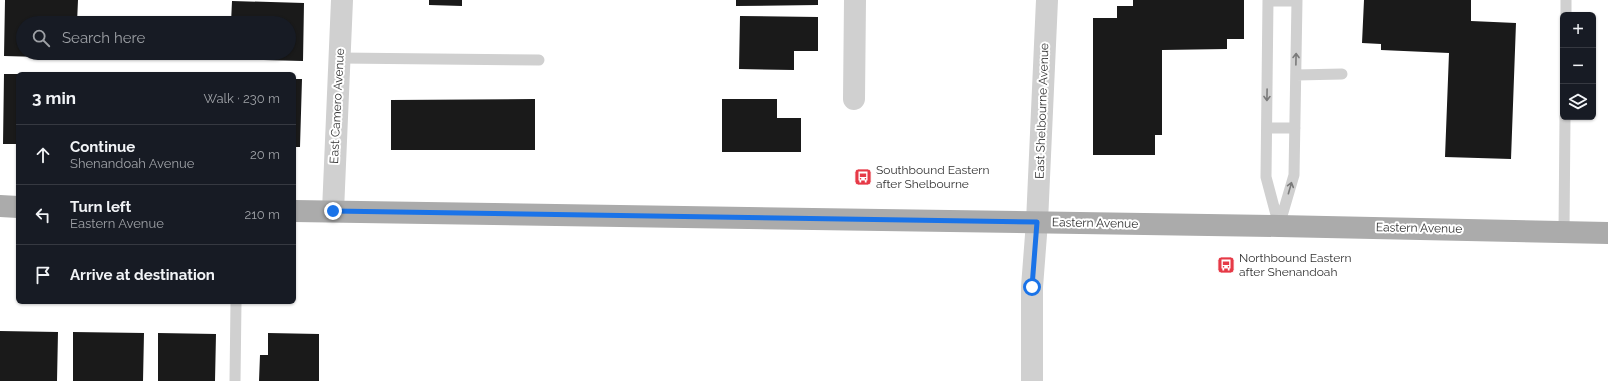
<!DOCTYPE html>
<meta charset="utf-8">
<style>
:root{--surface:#171b24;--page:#242831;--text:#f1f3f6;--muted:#9ea1a6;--line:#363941}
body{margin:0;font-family:Raleway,sans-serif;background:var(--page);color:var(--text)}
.controls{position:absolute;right:12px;top:12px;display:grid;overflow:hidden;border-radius:6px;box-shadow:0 1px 3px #0004}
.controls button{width:36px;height:36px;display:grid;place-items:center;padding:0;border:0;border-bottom:1px solid var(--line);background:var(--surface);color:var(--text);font:20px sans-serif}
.stop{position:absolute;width:12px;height:12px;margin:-9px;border:3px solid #1a73e8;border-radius:50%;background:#fff}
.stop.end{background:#1a73e8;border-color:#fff;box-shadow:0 1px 4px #0008}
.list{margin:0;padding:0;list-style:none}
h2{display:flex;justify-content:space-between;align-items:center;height:52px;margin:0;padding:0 16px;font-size:17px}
h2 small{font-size:13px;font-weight:400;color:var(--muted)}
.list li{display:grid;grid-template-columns:26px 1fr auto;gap:12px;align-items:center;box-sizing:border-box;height:60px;padding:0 16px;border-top:1px solid var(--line)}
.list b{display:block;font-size:15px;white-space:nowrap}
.list p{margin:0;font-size:13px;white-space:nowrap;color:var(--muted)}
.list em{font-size:13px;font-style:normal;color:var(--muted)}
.icon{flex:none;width:22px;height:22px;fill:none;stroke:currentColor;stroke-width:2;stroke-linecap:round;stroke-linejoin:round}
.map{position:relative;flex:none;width:1608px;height:381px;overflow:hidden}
.search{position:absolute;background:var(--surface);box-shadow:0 1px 3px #0004;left:16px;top:16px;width:280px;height:44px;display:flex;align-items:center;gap:10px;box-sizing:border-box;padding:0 14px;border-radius:22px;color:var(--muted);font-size:15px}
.panel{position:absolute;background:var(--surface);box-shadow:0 1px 3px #0004;left:16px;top:72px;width:280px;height:232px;border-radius:6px}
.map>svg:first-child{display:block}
</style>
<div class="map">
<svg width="1608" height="381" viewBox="0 0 1608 381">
<rect width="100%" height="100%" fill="#fff"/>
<path fill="#1a1a1a" d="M5 0H78L77 23H23V53H77L76 58 4 56Z
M429 0H462V6L429 5Z
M736 0H818V5L736 6Z
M1133 0H1244V39H1227V49L1162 50V135H1155V155H1093V18H1117V6H1133Z
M1364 0H1471V21L1516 23 1511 159 1445 157 1449 53 1381 50V44L1362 43Z
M232 1 304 3 303 61 230 59 231 53H289V23H231Z
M740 16 818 17V51H794V70L739 69Z
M4 74H18V144H3Z
M294 79H302L300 147H294Z
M535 99V150H391V100Z
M722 99H777V118H801V152H722Z
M0 331 58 332 57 381H0Z
M73 332 144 333 143 381H73Z
M158 333 216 334 215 381H158Z
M268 333 319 334V381H259L260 355H268Z"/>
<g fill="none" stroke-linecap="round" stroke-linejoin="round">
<path stroke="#d0d0d0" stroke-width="11" d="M1268 0 1266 177 1279 226
M1268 1H1297
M1566 15V0
M340 58 539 60
M1296 75 1342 74
M1267 128H1295
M1279 226 1294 175 1297 0
M1564 231 1565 117
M235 381 236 302"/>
<path stroke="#d0d0d0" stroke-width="22" d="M854 99 855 0
M333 211 342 0
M1032 381V287L1037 222 1047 0"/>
<path stroke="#ababab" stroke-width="22" d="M0 206 18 207
M294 211 1279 226 1608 233"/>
</g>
<defs><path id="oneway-shaft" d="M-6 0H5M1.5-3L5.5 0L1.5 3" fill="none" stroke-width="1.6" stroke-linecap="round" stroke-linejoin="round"/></defs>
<g stroke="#7a7a7a">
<use href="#oneway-shaft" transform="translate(1296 59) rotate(-89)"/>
<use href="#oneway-shaft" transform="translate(1267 95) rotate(91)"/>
<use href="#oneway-shaft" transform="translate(1290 188) rotate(-74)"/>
</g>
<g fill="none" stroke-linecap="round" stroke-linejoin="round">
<path stroke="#1a73e8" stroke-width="5" d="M333 211 1037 222 1032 287"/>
</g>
<defs>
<g id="bus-square" transform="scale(0.9)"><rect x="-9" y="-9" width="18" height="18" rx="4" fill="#e63946" stroke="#fff"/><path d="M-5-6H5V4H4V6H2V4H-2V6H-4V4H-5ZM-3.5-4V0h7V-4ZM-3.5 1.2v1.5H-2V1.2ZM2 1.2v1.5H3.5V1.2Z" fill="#fff"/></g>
</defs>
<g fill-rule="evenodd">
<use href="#bus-square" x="863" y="177"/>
<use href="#bus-square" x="1226" y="265"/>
</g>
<g text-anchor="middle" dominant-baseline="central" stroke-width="4" stroke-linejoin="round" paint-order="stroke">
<g font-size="12" fill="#333" stroke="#fff">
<text transform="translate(337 106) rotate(-87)">East Camero Avenue</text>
<text transform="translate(1042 111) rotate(-88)">East Shelbourne Avenue</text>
<text transform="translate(1095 223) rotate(1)">Eastern Avenue</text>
<text transform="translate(1419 228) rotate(1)">Eastern Avenue</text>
</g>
<g font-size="12" fill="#333" stroke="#fff" text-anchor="start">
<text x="876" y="170">Southbound Eastern<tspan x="876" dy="14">after Shelbourne</tspan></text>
<text x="1239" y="258">Northbound Eastern<tspan x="1239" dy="14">after Shenandoah</tspan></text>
</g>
</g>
</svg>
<div class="controls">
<button>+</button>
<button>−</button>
<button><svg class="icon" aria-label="layers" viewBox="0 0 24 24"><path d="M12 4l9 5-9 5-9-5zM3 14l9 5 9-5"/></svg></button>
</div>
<div class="stop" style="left:1032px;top:287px"></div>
<div class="stop end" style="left:333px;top:211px"></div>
<div class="search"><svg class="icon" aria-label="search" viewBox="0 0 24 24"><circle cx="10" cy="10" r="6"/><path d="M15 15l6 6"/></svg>Search here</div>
<section class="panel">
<h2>3 min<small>Walk · 230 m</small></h2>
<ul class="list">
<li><svg class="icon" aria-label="ahead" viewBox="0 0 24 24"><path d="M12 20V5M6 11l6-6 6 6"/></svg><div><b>Continue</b><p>Shenandoah Avenue</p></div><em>20 m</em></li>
<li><svg class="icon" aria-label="left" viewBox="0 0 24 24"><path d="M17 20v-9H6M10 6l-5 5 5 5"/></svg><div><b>Turn left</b><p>Eastern Avenue</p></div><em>210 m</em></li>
<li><svg class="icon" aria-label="arrive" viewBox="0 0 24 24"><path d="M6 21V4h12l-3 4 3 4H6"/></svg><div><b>Arrive at destination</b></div></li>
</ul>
</section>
</div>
